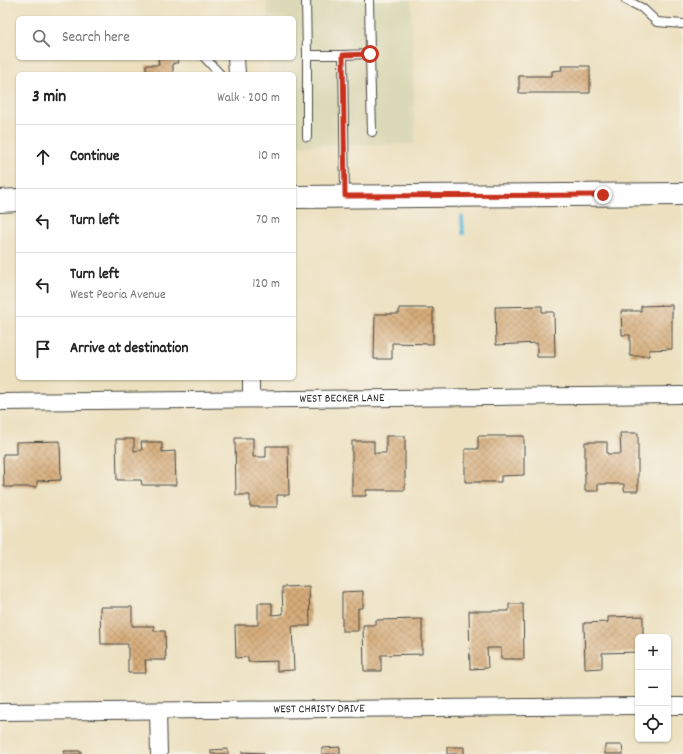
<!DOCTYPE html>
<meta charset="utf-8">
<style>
:root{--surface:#fff;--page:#f6f6f6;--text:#222;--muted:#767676;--line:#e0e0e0}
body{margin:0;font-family:Dekko,sans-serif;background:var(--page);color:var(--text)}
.controls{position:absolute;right:12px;bottom:12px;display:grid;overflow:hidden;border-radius:6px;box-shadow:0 1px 3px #0004}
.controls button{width:36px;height:36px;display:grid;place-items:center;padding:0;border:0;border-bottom:1px solid var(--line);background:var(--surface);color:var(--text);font:20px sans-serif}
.stop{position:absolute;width:12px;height:12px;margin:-9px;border:3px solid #c8321e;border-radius:50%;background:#fff}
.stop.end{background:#c8321e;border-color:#fff;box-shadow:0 1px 4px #0008}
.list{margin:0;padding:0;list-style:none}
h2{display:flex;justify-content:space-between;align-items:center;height:52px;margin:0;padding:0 16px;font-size:17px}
h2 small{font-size:13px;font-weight:400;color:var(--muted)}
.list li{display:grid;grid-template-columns:26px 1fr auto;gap:12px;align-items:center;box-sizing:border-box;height:64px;padding:0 16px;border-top:1px solid var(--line)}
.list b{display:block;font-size:15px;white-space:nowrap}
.list p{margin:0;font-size:13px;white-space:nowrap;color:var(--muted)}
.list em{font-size:13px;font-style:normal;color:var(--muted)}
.icon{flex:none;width:22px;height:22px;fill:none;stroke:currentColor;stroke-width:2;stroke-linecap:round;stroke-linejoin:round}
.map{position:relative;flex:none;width:683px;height:754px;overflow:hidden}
.search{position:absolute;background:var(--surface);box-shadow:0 1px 3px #0004;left:16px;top:16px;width:280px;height:44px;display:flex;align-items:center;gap:10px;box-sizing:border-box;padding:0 14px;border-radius:6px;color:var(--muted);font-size:15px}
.panel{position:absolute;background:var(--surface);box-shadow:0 1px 3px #0004;left:16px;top:72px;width:280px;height:308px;border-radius:6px}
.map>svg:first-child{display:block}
</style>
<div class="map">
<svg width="683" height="754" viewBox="0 0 683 754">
<defs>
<pattern id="building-cross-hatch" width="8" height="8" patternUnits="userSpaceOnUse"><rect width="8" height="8" fill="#d6ac7a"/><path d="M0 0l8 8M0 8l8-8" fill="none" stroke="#ae8c64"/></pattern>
</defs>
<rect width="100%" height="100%" fill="#f7f3e8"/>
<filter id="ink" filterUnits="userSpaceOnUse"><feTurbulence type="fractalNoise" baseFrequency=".025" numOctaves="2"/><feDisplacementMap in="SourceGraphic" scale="8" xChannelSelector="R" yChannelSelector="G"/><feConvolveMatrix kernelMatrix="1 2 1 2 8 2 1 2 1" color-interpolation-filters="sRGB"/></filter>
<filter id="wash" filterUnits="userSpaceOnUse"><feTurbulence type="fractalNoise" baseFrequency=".012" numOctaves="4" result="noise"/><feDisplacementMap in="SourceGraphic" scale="16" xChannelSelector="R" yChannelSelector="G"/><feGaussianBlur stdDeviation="0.9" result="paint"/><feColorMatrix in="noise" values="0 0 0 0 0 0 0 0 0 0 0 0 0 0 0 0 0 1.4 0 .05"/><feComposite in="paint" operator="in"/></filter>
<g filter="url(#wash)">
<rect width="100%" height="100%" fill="#ece0bf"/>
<path fill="#dbd9b8" d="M267 0H411L415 144 294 145V74H268V58H294V18H267Z"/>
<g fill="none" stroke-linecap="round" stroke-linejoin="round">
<path stroke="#59b5d7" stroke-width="4" d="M462 217 463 233"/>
</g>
<g id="blocks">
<path fill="url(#building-cross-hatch)" d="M158 58H177L178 63H173V74H146V65H159Z
M561 66H590V93H519V76H552V71L562 70Z
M672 305V349L649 350V356H630V335H622L621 311H641V306Z
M542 306V312H554L555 357H537V343L496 345 495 307Z
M399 308H433V344L392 343V359H374L375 314H399Z
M620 433H638V491H624V484H598V491H585V442H607V454H621Z
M386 436H405V490H366V496H352V441H374V453H386Z
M478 436H524V475L501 476V482H465V449H478Z
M235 438H253V457H266V446H288L289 495H277V507H250V495H236Z
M116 439H134V451L142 450 141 442H162V452L175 451 176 485H142L141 480H117Z
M60 441 61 480 37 481V487H4L3 454H16V442Z
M309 586 310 626H292L294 670 277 671V661L248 662V657L236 658 235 625H258V603H272V615L283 614 282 587Z
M363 591V608H358V631H342V592Z
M509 604H523L524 659H501V648H487L488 668 470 669 469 611H509Z
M100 607H132V626H154V631H165L166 660H145L146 673H128V644H101Z
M643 616V637H638V652L602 653V668L585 669 584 623 608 622V617Z
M422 619V654L381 655V671H364L363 625H376V620Z
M605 745H622L623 754H605Z
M340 747V754H322V748Z
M447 747H464V754H447Z
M228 749V754H211V750Z
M64 751H81V754H64Z
M242 752 264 753V754H242Z"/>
</g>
</g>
<g filter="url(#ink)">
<use href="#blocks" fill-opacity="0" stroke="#484641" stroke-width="1"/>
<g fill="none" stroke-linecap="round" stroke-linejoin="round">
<g stroke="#484641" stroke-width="10">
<path id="lane" d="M306 0 307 55
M369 0 370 54
M626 0 642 8 657 22 683 24
M205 58 220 74
M307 137V55H343
M345 195 343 55 370 54 372 132"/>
</g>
<g stroke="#484641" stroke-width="18">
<g id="street">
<path d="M236 58 237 74"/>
<path d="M251 378V399"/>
<path id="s1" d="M0 402 683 395"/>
<path d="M668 706H683"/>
<path d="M158 711 159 754"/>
<path id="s2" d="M0 712 638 706"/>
</g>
</g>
<g stroke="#484641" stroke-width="24">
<path id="secondary" d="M294 197 683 194
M0 201 18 200"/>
</g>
<use href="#lane" stroke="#fff" stroke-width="8"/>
<use href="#street" stroke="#fff" stroke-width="16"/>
<use href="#secondary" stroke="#fff" stroke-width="22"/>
</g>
</g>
<g fill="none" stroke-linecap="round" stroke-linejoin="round" filter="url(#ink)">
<path stroke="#c8321e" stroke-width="5" d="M370 54 343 55 345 196 603 195"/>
</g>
<g text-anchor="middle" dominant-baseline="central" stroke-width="3.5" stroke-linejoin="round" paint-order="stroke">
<g font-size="12" fill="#2b2b2b" stroke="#f7f3e8">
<text stroke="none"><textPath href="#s1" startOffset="342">WEST BECKER LANE</textPath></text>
<text stroke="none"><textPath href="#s2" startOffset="319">WEST CHRISTY DRIVE</textPath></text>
</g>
</g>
</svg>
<div class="controls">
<button>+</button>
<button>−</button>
<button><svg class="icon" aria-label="locate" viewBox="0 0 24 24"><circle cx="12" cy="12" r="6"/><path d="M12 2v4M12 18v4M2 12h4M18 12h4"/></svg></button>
</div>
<div class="stop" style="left:370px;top:54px"></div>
<div class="stop end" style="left:603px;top:195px"></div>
<div class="search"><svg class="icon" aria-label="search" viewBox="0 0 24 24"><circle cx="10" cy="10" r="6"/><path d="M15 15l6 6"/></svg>Search here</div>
<section class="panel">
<h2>3 min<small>Walk · 200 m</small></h2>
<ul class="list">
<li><svg class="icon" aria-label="ahead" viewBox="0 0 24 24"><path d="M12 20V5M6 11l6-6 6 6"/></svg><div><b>Continue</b></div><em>10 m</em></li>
<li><svg class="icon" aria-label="left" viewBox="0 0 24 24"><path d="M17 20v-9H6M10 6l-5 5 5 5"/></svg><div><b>Turn left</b></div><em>70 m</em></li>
<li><svg class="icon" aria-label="left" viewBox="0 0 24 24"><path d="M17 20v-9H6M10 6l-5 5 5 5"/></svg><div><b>Turn left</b><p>West Peoria Avenue</p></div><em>120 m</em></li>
<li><svg class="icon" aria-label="arrive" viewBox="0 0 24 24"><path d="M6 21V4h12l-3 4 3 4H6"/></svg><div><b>Arrive at destination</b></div></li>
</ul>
</section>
</div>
